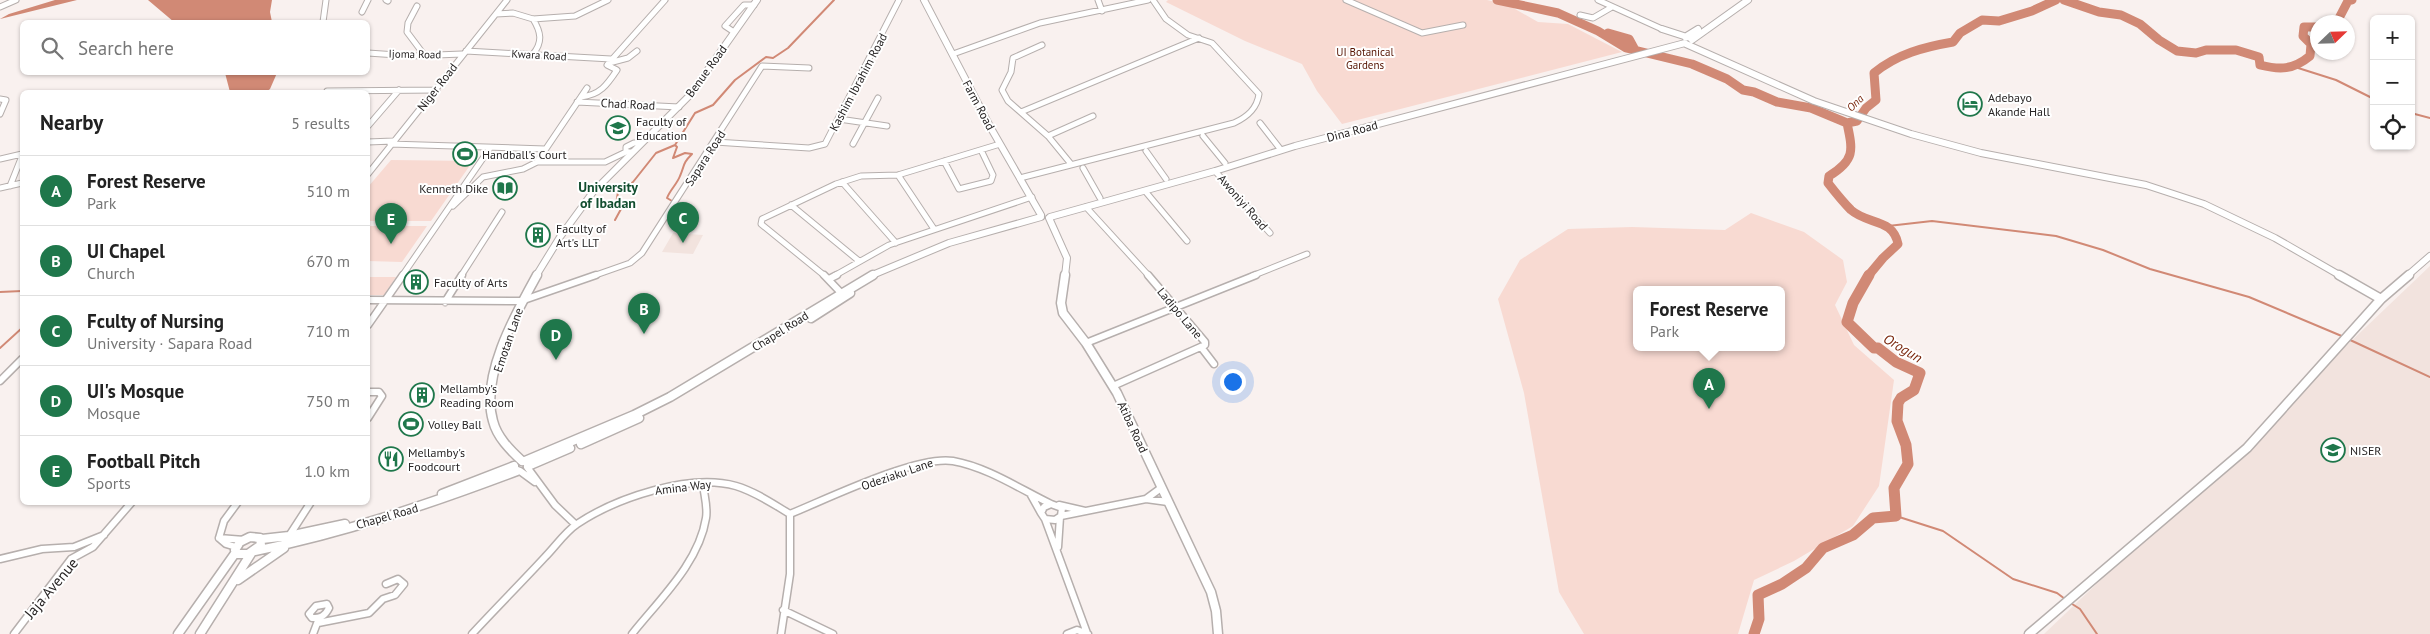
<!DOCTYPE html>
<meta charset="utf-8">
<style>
:root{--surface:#fff;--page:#f2f2f2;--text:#222;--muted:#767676;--line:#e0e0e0;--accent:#1f774b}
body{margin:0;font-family:"PT Sans",sans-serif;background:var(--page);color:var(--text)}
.controls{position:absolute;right:15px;top:15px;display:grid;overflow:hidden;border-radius:8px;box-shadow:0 1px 4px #0004}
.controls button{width:45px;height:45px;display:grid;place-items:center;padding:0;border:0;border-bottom:1px solid var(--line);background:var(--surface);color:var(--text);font:25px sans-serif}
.compass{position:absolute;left:2310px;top:15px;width:45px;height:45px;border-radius:50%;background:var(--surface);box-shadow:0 1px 4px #0004;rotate:67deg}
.you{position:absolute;left:1232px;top:381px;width:18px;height:18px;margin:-12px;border:4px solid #fff;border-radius:50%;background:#1a73e8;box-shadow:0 0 0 8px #1a73e833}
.badge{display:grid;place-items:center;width:32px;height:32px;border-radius:50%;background:var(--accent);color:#fff;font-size:16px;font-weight:700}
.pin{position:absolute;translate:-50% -41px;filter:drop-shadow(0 1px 2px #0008)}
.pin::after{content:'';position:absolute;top:26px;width:18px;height:15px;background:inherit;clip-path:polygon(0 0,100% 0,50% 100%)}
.popup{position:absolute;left:1633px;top:286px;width:152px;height:65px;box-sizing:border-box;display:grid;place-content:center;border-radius:8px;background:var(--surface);filter:drop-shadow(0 1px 4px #0005);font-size:16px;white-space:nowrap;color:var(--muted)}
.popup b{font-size:19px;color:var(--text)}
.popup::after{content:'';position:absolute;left:50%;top:100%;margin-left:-10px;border:10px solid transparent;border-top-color:var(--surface)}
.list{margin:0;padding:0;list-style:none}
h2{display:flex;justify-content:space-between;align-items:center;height:65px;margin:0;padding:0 20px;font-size:21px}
h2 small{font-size:16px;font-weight:400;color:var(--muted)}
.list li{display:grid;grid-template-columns:32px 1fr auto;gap:15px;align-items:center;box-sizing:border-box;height:70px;padding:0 20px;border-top:1px solid var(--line)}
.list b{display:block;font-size:19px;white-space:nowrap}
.list p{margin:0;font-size:16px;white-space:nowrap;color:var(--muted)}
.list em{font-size:16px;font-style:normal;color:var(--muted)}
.icon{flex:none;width:28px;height:28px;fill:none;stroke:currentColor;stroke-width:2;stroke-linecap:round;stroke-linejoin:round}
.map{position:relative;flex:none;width:2430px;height:634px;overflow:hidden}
.search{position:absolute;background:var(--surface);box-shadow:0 1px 4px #0004;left:20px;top:20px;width:350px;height:55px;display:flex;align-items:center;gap:12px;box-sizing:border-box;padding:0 18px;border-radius:8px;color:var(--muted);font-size:19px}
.panel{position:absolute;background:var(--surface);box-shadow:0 1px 4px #0004;left:20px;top:90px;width:350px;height:415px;border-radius:8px}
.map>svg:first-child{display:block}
</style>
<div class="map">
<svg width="2430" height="634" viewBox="0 0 2430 634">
<rect width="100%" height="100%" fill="#f9f1ef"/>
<path fill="#f2e3de" d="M673 233 703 235 693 254 662 252Z
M2430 266V634H2044Z"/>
<path fill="#f8dad2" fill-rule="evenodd" d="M1168 0H1487L1508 5 1538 22 1568 24 1622 52 1342 124 1317 91 1302 64 1245 41 1166 2Z
M391 160 473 161 431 221H368V187Z
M1751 213 1804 232 1843 260 1847 282 1835 305 1854 345 1894 380 1879 486 1853 526 1794 561 1754 580 1738 634H1584L1559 592 1524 393 1498 299 1520 260 1568 229 1632 227 1725 230ZM1782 290V348H1636V290Z
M368 226H427L402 262 368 261Z
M368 277H396L384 295H368Z"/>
<path fill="#d18975" d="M55 0H77L0 19 9 14Z
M148 0H272L270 12 272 22H174Z
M225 73V72L277 73 270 89 266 92H230Z"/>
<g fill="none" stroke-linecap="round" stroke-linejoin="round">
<path stroke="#d18975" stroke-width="2" d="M2295 67 2336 80 2374 99
M2411 113 2430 118
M672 201 667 198C670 190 677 184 680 176 685 165 682 164 692 154L685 153 673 158 677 147 675 145
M615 220 621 209 616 204 618 192 633 182 656 153 675 145 695 113 713 105 735 80 766 57 773 58 788 48 834 0
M1888 226 1932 221 2056 236 2103 250 2150 269 2249 297 2344 337
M0 292 22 291
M2348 339 2430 377
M0 348 22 328
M1896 516 1943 531 2013 579 2057 593 2065 599
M2069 602 2080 609 2097 634"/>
<path stroke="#d18975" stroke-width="9" d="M1497 0 1558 13 1598 31 1626 48 1692 64 1727 79 1743 90 1754 92 1777 102 1811 108 1847 123 1857 121 1866 108 1876 100 1874 73C1897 54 1924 47 1953 42L1960 33 1982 20 1999 21 2032 11 2056 0
M2064 0 2099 12 2121 15 2140 24 2159 40 2177 51 2196 53 2206 50H2236L2259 57 2260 65C2280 70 2293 70 2310 56L2311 44 2303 36 2304 27H2318
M2337 22 2348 1 2352 0
M1608 33 1629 39 1635 50
M1847 123C1853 151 1855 160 1829 176L1828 183C1835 192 1843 202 1851 210 1868 225 1893 218 1898 244L1883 258 1868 276"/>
<path stroke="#d18975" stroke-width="11" d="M1754 634 1759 619 1758 595 1782 584 1806 568 1823 548 1853 535 1873 518 1896 516 1894 488 1908 464 1906 445 1897 421 1898 403 1901 398 1914 390 1920 373 1896 362 1878 348H1874L1847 322 1853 303 1869 275"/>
<g stroke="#b6afad" stroke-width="7">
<path id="street-far1" d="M386 0 388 1
M1098 0 1102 11
M1346 0 1422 33 1463 25
M1598 0 1662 29
M417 6 408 23 407 32 425 56
M0 7 16 0
M362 12 368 0
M496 14 513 13 533 19 575 16 608 0
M1580 15 1593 18 1612 7
M533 19C541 32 543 42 533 54
M323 22 326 0
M734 32 725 26 744 5H754
M1042 45 1013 58 1011 72 1002 90 1008 101 1048 136 1071 164
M466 51 611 59
M368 53 411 56 462 54
M953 54 1040 23 1148 0
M609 63 628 58 637 51
M327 91 437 90
M581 97C600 95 607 85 617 70L607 65 665 0
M0 99 6 100 0 114
M577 102 679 107
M1021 112 1199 38
M839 119 887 126
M1260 123 1281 150
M368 126 399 90
M1048 136 1093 116
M1203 136 1225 163
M368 142 393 141
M715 142 809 148 825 144 899 0
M390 144 545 149
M853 144 878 98
M1146 151 1166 179
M626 152V147L634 143H641
M0 159 22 154
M944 161 959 189 991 181 993 175 981 150
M537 162 587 88
M1083 168 1100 198
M1215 171 1270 233
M368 174 507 0
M898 175 934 229
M1020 178 1234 123C1247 117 1257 109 1259 94L1212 43 1188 35 1166 19 1153 0
M842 182 896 243
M10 186 22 156
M0 188 22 183
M1145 191 1187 241
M791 205 859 261
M453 206 483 177 523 169 537 162H605L626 152H632
M1086 207 1149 276
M402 276 490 148
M461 276 502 212
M593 276 630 263 642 253 762 66 809 68
M825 276 761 224 762 219 836 184 861 176 898 175 1000 144
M834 276 889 245 1032 197
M1252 276 1307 254"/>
</g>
<g stroke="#b6afad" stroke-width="9">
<path id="street" d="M824 275 844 296
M829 279 837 275
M368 300 521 301 596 275
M445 302 462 275
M368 325 403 275
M1086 343 1256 275
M1201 347 1214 364
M0 381 22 359
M1113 386 1205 345V342L1148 275
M368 392H379L382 396 368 418
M527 467 555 505 576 525
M520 471 535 482
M1031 495 1041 513
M1146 499 1168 502
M1051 504 1062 508 1061 516 1055 520 1045 519 1041 513 1044 507Z
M1059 505 1085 511
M790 514C827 499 917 455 953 461 987 467 1020 489 1051 504
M1061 516 1146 499 1161 488
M1045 519 1087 633
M289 536 311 502
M219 538 224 521 238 502
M219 538 244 540
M219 538 226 544 236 547
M1058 547 1060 517
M0 559 42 549 74 547 104 535
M327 604 329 608C325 616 321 618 312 618L309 614 316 606Z
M783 610 833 634
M318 623 369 613 383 599 395 595 404 584 398 579 386 584
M14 634 71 559 93 547 132 502
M313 634 319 618
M472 634C496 608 521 583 545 557 555 547 565 532 577 524 616 498 689 473 736 486 756 492 773 504 790 514V574L781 634
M632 634C659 600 699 563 706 518 708 507 704 495 703 484
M1067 634 1077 630 1088 634"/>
</g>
<g stroke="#b6afad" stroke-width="8">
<path id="secondary-far1" d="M924 0 992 130 1041 215
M1662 29 1690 38
M1685 37 1698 29
M1692 40 1748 0
M1686 44 1814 101 1911 134 1981 153 2146 185 2204 204 2275 238 2341 276
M1050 217 1215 171 1295 146 1685 43
M1049 218 1067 258 1065 276
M536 276 560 237 593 192 690 95 757 0
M870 276 949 243 1041 217
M2407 276 2430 256"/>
</g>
<g stroke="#b6afad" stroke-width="11">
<path id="secondary" d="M1065 275 1061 303 1063 313 1086 343 1117 393 1211 592 1216 611 1218 634
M2339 275 2381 299
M811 318 850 293
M581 444 639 418
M522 461C510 450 497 437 493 421 480 376 516 313 537 275
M525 461 634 415 670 397 873 275
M528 466 570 448
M442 494 514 466
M250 537 260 538 261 545 248 554H237L235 550 240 542Z
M262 539 289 536 345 524
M255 551C345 533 432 503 517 471
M238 580 284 548
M178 634 236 552
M200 634 252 552
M2029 634 2247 448 2381 299 2409 275"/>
</g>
<use href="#street-far1" stroke="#fff" stroke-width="5"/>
<use href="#street" stroke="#fff" stroke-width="6"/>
<use href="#secondary-far1" stroke="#fff" stroke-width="6"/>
<use href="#secondary" stroke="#fff" stroke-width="8"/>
</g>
<defs>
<g id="hotel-ring" transform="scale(1.25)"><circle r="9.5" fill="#fff" stroke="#1f774b" stroke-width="1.5"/><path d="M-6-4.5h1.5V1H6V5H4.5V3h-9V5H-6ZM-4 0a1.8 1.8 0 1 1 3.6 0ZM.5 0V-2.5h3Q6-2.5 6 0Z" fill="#1f774b"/></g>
<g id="university-ring" transform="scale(1.25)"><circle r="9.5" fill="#fff" stroke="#1f774b" stroke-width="1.5"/><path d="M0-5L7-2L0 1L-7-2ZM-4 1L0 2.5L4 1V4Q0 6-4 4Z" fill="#1f774b"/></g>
<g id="stadium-ring" transform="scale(1.25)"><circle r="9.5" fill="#fff" stroke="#1f774b" stroke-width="1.5"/><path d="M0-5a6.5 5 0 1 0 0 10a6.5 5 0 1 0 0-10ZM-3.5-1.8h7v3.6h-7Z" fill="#1f774b"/></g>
<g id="library-ring" transform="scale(1.25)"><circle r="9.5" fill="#fff" stroke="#1f774b" stroke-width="1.5"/><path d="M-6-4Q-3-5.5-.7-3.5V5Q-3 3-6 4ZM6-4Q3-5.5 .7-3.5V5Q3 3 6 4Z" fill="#1f774b"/></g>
<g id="building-ring" transform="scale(1.25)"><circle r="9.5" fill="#fff" stroke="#1f774b" stroke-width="1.5"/><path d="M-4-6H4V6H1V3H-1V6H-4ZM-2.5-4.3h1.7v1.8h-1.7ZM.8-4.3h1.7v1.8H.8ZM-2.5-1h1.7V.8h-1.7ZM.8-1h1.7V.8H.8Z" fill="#1f774b"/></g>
<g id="school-ring" transform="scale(1.25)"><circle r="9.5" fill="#fff" stroke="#1f774b" stroke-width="1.5"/><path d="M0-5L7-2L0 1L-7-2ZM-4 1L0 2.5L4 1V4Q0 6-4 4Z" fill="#1f774b"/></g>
<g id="restaurant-ring" transform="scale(1.25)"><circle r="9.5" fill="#fff" stroke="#1f774b" stroke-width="1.5"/><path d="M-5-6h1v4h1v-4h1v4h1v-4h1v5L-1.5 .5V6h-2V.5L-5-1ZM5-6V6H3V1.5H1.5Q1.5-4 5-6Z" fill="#1f774b"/></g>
</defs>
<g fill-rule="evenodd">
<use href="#hotel-ring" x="1970" y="104"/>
<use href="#university-ring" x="618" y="128"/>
<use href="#stadium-ring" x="465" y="154"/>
<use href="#library-ring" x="505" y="188"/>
<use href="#building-ring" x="538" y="235"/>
<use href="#building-ring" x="416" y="282"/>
<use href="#building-ring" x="422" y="395"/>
<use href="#stadium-ring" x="411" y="424"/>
<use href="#school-ring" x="2333" y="450"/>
<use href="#restaurant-ring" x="391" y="459"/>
</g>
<g text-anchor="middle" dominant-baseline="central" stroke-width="4" stroke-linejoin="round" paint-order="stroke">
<g font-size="11" fill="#561503" stroke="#fff">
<text x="1365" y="52">UI Botanical<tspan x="1365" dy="13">Gardens</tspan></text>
</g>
<g font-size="11" fill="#282525" stroke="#fff">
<text transform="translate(415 54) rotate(1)">Ijoma Road</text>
<text transform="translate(539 55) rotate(3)">Kwara Road</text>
</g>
<g font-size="11" font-style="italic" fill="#751f04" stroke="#fff">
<text transform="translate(1855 103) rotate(-44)">Ona</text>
</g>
<g font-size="12" fill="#282525" stroke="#fff">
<text transform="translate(706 71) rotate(-54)">Benue Road</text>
<text transform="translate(858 82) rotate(-62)">Kashim Ibrahim Road</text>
<text transform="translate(437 87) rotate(-52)">Niger Road</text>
<text transform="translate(628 104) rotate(3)">Chad Road</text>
<text transform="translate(979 105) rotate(62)">Farm Road</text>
<text transform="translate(1352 131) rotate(-15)">Dina Road</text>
<text transform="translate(705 158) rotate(-57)">Sapara Road</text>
<text transform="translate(1243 202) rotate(49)">Awoniyi Road</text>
<text transform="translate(1180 313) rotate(50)">Ladipo Lane</text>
<text transform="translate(780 331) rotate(-32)">Chapel Road</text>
<text transform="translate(508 340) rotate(-71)">Emotan Lane</text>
<text transform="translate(1133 427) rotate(65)">Atiba Road</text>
<text transform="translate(897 474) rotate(-19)">Odeziaku Lane</text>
<text transform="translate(683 487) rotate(-7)">Amina Way</text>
<text transform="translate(387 516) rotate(-16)">Chapel Road</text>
</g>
<g font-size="12" fill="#282525" stroke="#fff" text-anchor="start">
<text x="1988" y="97">Adebayo<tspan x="1988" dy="14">Akande Hall</tspan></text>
<text x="636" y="121">Faculty of<tspan x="636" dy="14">Education</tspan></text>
<text x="482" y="154">Handball's Court</text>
<text x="488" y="188" text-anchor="end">Kenneth Dike</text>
<text x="556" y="228">Faculty of<tspan x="556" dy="14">Art's LLT</tspan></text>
<text x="434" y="282">Faculty of Arts</text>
<text x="440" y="388">Mellamby's<tspan x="440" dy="14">Reading Room</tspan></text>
<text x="428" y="424">Volley Ball</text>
<text x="2350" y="450">NISER</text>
<text x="408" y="452">Mellamby's<tspan x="408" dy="14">Foodcourt</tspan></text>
</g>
<g font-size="14" font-weight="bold" fill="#124e30" stroke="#fff">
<text x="608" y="187">University<tspan x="608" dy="16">of Ibadan</tspan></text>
</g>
<g font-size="14" font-style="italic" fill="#751f04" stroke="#fff">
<text transform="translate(1903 348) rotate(31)">Orogun</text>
</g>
<g font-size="15" fill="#282525" stroke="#fff">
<text transform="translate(51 588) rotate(-50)">Jaja Avenue</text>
</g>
</g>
</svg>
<div class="controls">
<button>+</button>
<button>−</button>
<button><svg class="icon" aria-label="locate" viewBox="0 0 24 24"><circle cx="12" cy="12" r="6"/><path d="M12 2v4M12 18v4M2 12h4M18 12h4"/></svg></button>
</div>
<svg class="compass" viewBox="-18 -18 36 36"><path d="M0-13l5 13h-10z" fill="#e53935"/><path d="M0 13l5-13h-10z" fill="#767676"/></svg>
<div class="you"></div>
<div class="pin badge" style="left:1709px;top:409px">A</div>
<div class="popup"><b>Forest Reserve</b>Park</div>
<div class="pin badge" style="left:644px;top:334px">B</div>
<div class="pin badge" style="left:683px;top:243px">C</div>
<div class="pin badge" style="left:556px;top:360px">D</div>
<div class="pin badge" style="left:391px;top:244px">E</div>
<div class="search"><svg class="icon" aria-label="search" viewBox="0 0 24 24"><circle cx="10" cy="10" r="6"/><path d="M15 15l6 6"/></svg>Search here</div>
<section class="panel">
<h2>Nearby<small>5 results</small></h2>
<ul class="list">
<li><span class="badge">A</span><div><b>Forest Reserve</b><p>Park</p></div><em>510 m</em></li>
<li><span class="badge">B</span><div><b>UI Chapel</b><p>Church</p></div><em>670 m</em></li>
<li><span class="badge">C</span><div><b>Fculty of Nursing</b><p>University · Sapara Road</p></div><em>710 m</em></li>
<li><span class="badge">D</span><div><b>UI's Mosque</b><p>Mosque</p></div><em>750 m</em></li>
<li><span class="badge">E</span><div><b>Football Pitch</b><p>Sports</p></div><em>1.0 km</em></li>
</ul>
</section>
</div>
